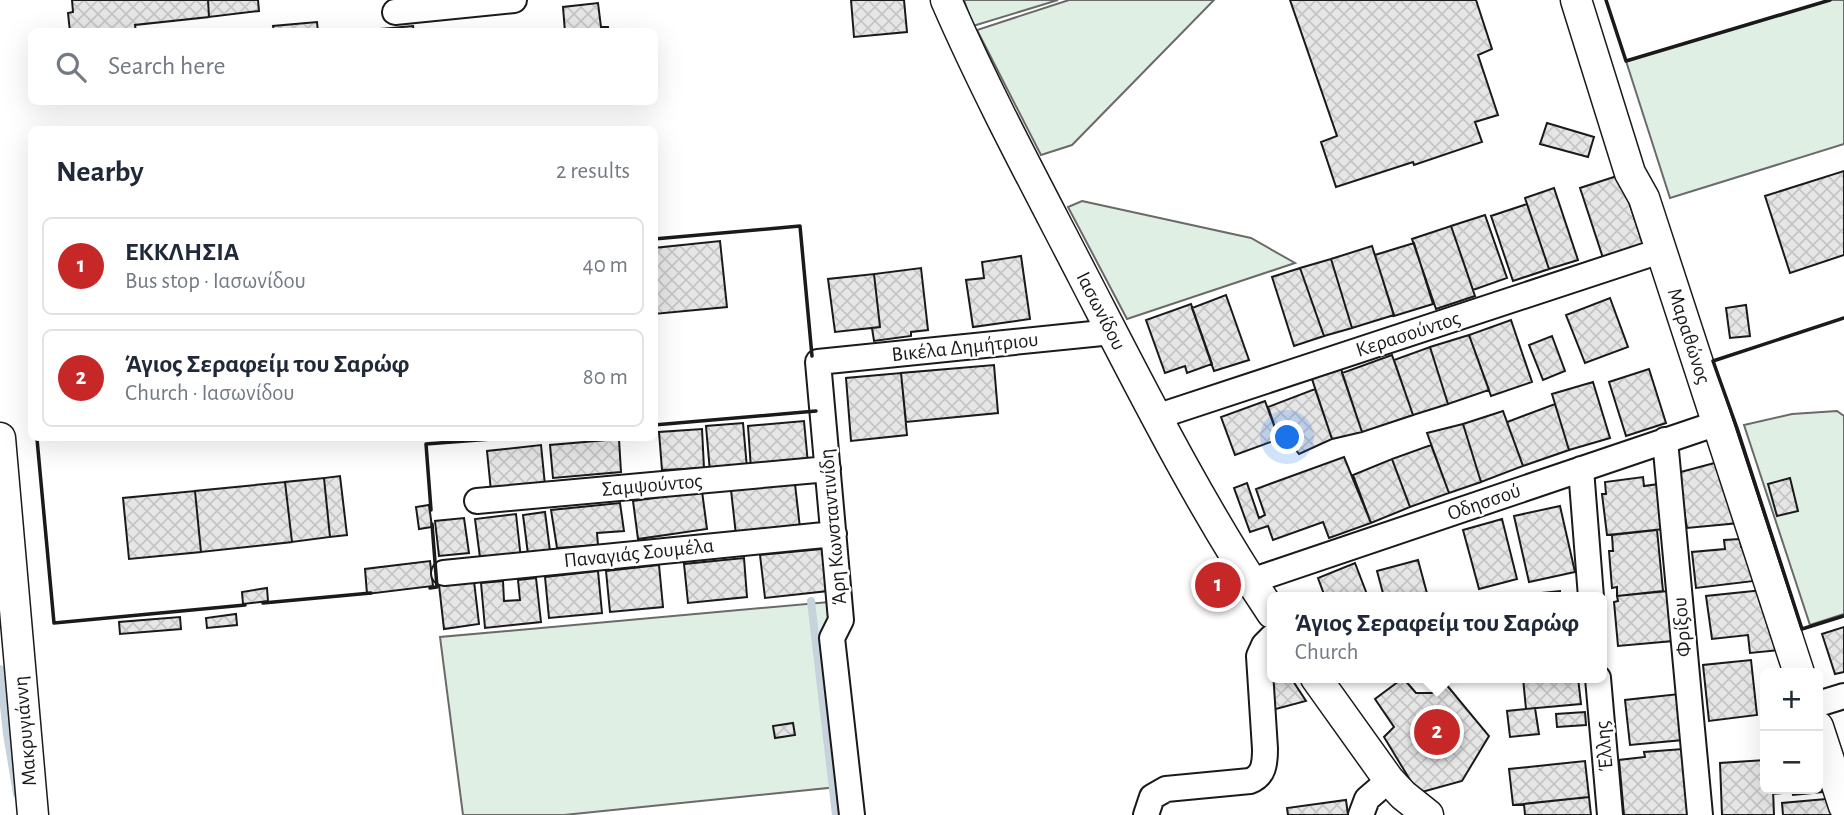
<!DOCTYPE html>
<meta charset="utf-8">
<style>
:root{--surface:#fff;--page:#f6f6f7;--text:#1f2937;--muted:#747a83;--line:#e0e1e3;--accent:#c62828}
body{margin:0;font-family:"Alegreya Sans",sans-serif;background:var(--page);color:var(--text)}
.controls{position:absolute;right:21px;bottom:21px;display:grid;overflow:hidden;border-radius:10px;box-shadow:0 7px 28px #0002}
.controls button{width:63px;height:63px;display:grid;place-items:center;padding:0;border:0;border-bottom:2px solid var(--line);background:var(--surface);color:var(--text);font:35px sans-serif}
.you{position:absolute;left:1288px;top:438px;width:24px;height:24px;margin:-18px;border:5px solid #fff;border-radius:50%;background:#1a73e8;box-shadow:0 0 0 10px #1a73e833}
.badge{display:grid;place-items:center;width:46px;height:46px;border-radius:50%;background:var(--accent);color:#fff;font-size:23px;font-weight:700}
.pin{position:absolute;translate:-50% -50%;border:4px solid #fff;box-shadow:0 2px 7px #0006}
.popup{position:absolute;left:1267px;top:592px;width:340px;height:91px;box-sizing:border-box;display:grid;place-content:center;border-radius:10px;background:var(--surface);filter:drop-shadow(0 2px 5px #0005);font-size:23px;white-space:nowrap;color:var(--muted)}
.popup b{font-size:26px;color:var(--text)}
.popup::after{content:'';position:absolute;left:50%;top:100%;margin-left:-14px;border:14px solid transparent;border-top-color:var(--surface)}
.list{margin:0;padding:0;list-style:none}
h2{display:flex;justify-content:space-between;align-items:center;height:91px;margin:0;padding:0 28px;font-size:30px}
h2 small{font-size:23px;font-weight:400;color:var(--muted)}
.list li{display:grid;grid-template-columns:46px 1fr auto;gap:21px;align-items:center;box-sizing:border-box;height:98px;margin:0 14px 14px;padding:0 14px;border:2px solid var(--line);border-radius:10px}
.list b{display:block;font-size:26px;white-space:nowrap}
.list p{margin:0;font-size:23px;white-space:nowrap;color:var(--muted)}
.list em{font-size:23px;font-style:normal;color:var(--muted)}
.icon{flex:none;width:38px;height:38px;fill:none;stroke:currentColor;stroke-width:2;stroke-linecap:round;stroke-linejoin:round}
.map{position:relative;flex:none;width:1844px;height:815px;overflow:hidden}
.search{position:absolute;background:var(--surface);box-shadow:0 7px 28px #0002;left:28px;top:28px;width:630px;height:77px;display:flex;align-items:center;gap:18px;box-sizing:border-box;padding:0 24px;border-radius:10px;color:var(--muted);font-size:26px}
.panel{position:absolute;background:var(--surface);box-shadow:0 7px 28px #0002;left:28px;top:126px;width:630px;height:315px;border-radius:10px}
.map>svg:first-child{display:block}
</style>
<div class="map">
<svg width="1844" height="815" viewBox="0 0 1844 815">
<defs>
<pattern id="building-cross-hatch" width="8" height="8" patternUnits="userSpaceOnUse" patternTransform="scale(1.75)"><rect width="8" height="8" fill="#e6e6e6"/><path d="M0 0l8 8M0 8l8-8" fill="none" stroke="#c5c5c5"/></pattern>
</defs>
<rect width="100%" height="100%" fill="#fff"/>
<path fill="#e0efe3" stroke="#6a6a6a" stroke-width="2" d="M964 0H1058L973 26Z
M1069 0H1214L1072 145 1041 155 977 30Z
M1830 0H1844V144L1670 198 1626 61Z
M1082 201 1251 238 1295 263 1127 319 1068 207Z
M1837 411 1844 416V614L1810 625 1744 425 1792 414Z
M829 602 847 786 564 815H463L440 637Z"/>
<g fill="none" stroke-linecap="round" stroke-linejoin="round">
<path stroke="#c6d2dc" stroke-width="8" d="M811 601 836 815
M0 669 7 734 17 794"/>
</g>
<path fill="url(#building-cross-hatch)" stroke="#1a1a1a" stroke-width="2" d="M72 0H208L209 17 135 25 136 32H70L68 13 73 12Z
M208 0H258L259 11 209 17Z
M851 0H904L907 32 854 37Z
M1290 0H1476L1492 49 1478 55 1498 115 1475 122 1482 142 1414 165 1413 162 1336 187 1321 142 1337 136Z
M598 3 601 27H608L609 32H565L563 7Z
M317 22 318 32H274L273 26Z
M413 26 414 32H381V29Z
M1547 123 1594 137 1588 157 1540 144Z
M1844 171V255L1790 273 1765 196Z
M1620 175 1643 245 1603 258 1580 188Z
M1554 188 1578 260 1549 269 1525 198Z
M1527 204 1549 269 1513 281 1491 216Z
M1485 215 1507 278 1473 290 1451 226Z
M1451 226 1475 296 1436 309 1412 239Z
M720 241 727 307 654 314V248Z
M1414 243 1433 304 1394 316 1375 255Z
M1372 246 1394 315 1352 328 1331 259Z
M1021 256 1030 319 973 327 966 280 984 278 982 262Z
M1331 259 1352 328 1324 336 1300 268Z
M921 268 928 330 911 332V336L874 341 872 328 880 327 874 274Z
M1300 268 1324 336 1294 346 1272 277Z
M874 274 880 327 835 332 828 279Z
M1226 295 1249 360 1214 371 1192 308Z
M1610 298 1628 347 1585 363 1566 315Z
M1191 304 1212 364 1187 373 1185 366 1165 373 1146 320Z
M1746 305 1750 336 1730 338 1726 308Z
M1511 320 1532 382 1491 396 1469 335Z
M1469 335 1489 390 1448 404 1430 347Z
M1552 336 1565 371 1543 380 1529 345Z
M1430 347 1448 404 1413 415 1394 360Z
M1392 355 1413 415 1362 432 1342 373Z
M1339 363 1362 432 1332 439 1310 373Z
M994 365 998 413 906 422 901 373Z
M1649 369 1666 423 1626 436 1609 382Z
M901 373 907 435 851 441 846 378Z
M1593 382 1610 438 1569 450 1552 394Z
M1315 389 1332 439 1299 454 1288 440 1279 439 1268 407Z
M1265 401 1279 439 1235 455 1221 417Z
M1555 404 1569 450 1523 466 1507 422Z
M1503 411 1523 466 1481 482 1463 424Z
M804 421 808 464 751 469 748 426Z
M743 423 747 468 710 472 706 426Z
M1463 424 1481 482 1449 493 1427 433Z
M702 429 704 468 662 470 659 432Z
M619 439 621 472 553 478 550 445Z
M541 445 545 485 491 491 487 451Z
M1431 445 1449 493 1410 507 1392 459Z
M1344 457 1371 523 1329 538 1323 522 1273 540 1268 526 1250 532 1234 488 1247 483 1259 518 1265 515 1256 489Z
M1392 459 1410 507 1371 523 1353 475Z
M1722 461 1739 523 1687 528 1677 473Z
M340 476 347 535 330 537 324 478Z
M1643 477 1644 486 1659 484 1664 529 1607 535 1602 494H1606L1605 482Z
M324 478 330 537 292 542 285 482Z
M1790 478 1798 511 1777 516 1768 484Z
M285 482 292 542 201 552 195 491Z
M795 484 800 528 736 535 731 490Z
M195 491 201 552 129 559 123 498Z
M702 491 707 529 638 539 633 501Z
M620 503 624 531 597 533 598 545 557 548 551 510Z
M429 505 432 527 419 529 416 507Z
M1560 506 1575 572 1529 582 1514 516Z
M545 512 550 551 528 554 523 515Z
M516 514 521 559 481 565 475 519Z
M464 518 469 553 439 556 435 521Z
M1502 519 1517 579 1479 589 1463 530Z
M1657 530 1663 591 1617 596V587L1612 588 1609 551H1613L1612 535Z
M1740 539 1741 547 1750 546 1754 581 1696 588 1692 552 1725 549 1724 540Z
M832 548 837 590 765 598 760 555Z
M744 558 747 597 688 603 684 564Z
M1418 560 1428 597H1384L1377 571Z
M430 561 433 586 367 594 365 569Z
M1355 563 1368 597H1325L1318 578Z
M659 565 663 607 610 612 606 571Z
M598 571 602 613 549 618 545 577Z
M536 578 541 622 485 628 481 583 503 581 504 601 520 600 518 580Z
M474 581 479 624 444 629 439 585Z
M267 588 268 601 243 604 242 592Z
M1763 590 1781 650 1750 653 1748 635 1712 639 1706 596Z
M1560 591V597H1513V596Z
M1668 591 1673 641 1618 646 1614 602 1618 601 1617 596Z
M236 614 237 625 207 628 206 618Z
M180 617 181 629 120 634 119 622Z
M1844 627V672L1835 674 1822 634Z
M1751 660 1757 715 1709 721 1703 665Z
M1272 672V678H1291L1306 701 1272 710 1269 674Z
M1403 678 1416 693H1432L1445 683 1489 736 1462 781 1418 793 1384 737 1394 727 1375 699Z
M1523 678H1578L1581 704 1526 709Z
M1679 694 1683 740 1630 745 1625 700Z
M1535 708 1539 734 1510 737 1507 711Z
M1585 712 1586 725 1557 727 1556 714Z
M793 723 795 735 775 738 773 726Z
M1683 749 1689 815H1624L1619 760 1645 757 1644 752Z
M1765 760V789H1773L1774 815H1722L1720 763Z
M1585 761 1589 797 1513 805 1509 769Z
M1818 771 1822 792 1793 795 1792 792 1773 794V789H1818Z
M1589 797 1591 815H1525L1524 804Z
M1837 798 1839 815H1783L1782 803Z
M1346 800 1348 815H1288L1287 808Z"/>
<g fill="none" stroke-linecap="round" stroke-linejoin="round">
<g stroke="#1a1a1a" stroke-width="28">
<path id="minor" d="M395 12 514 0
M1156 417 1660 251
M1665 440 1700 815
M1581 469 1591 597
M477 501 828 469
M444 573 834 534
M1251 581 1718 423
M1598 678 1610 815
M1818 704 1844 696
M852 815 832 638 841 620 818 362 1112 332
M1146 815 1152 797 1166 789 1250 781C1264 776 1265 763 1265 749L1259 656 1264 645 1272 637
M1361 815 1367 799 1389 780"/>
</g>
<g stroke="#1a1a1a" stroke-width="33">
<path id="tertiary" d="M946 0C987 94 1036 185 1083 276 1142 390 1200 506 1272 613
M1576 0 1630 173 1644 198 1799 673
M0 438 33 815
M1316 678 1389 780 1403 795 1428 815
M1818 727 1844 806"/>
</g>
<use href="#minor" stroke="#fff" stroke-width="24"/>
<use href="#tertiary" stroke="#fff" stroke-width="30"/>
<path stroke="#1a1a1a" stroke-width="3.5" d="M1606 0 1626 61 1830 0
M654 239 800 226 812 356
M1844 318 1713 361 1737 428 1802 629 1844 616
M654 425 816 411
M52 438 37 439 54 623 245 605
M431 510 426 444 505 438
M430 588 437 587 432 524
M263 603 371 593"/>
</g>
<g text-anchor="middle" dominant-baseline="central" stroke-width="5" stroke-linejoin="round" paint-order="stroke">
<g font-size="21" fill="#1a1a1a" stroke="#fff">
<text transform="translate(1101 311) rotate(63)">Ιασωνίδου</text>
<text transform="translate(1408 334) rotate(-18)">Κερασούντος</text>
<text transform="translate(1689 336) rotate(72)">Μαραθώνος</text>
<text transform="translate(965 347) rotate(-6)">Βικέλα Δημήτριου</text>
<text transform="translate(652 485) rotate(-5)">Σαμψούντος</text>
<text transform="translate(1484 502) rotate(-19)">Οδησσού</text>
<text transform="translate(833 527) rotate(-95)">Άρη Κωνσταντινίδη</text>
<text transform="translate(639 553) rotate(-6)">Παναγιάς Σουμέλα</text>
<text transform="translate(1682 627) rotate(-95)">Φρίξου</text>
<text transform="translate(25 731) rotate(-95)">Μακρυγιάννη</text>
<text transform="translate(1604 746) rotate(-95)">Έλλης</text>
</g>
</g>
</svg>
<div class="controls">
<button>+</button>
<button>−</button>
</div>
<div class="you"></div>
<div class="pin badge" style="left:1218px;top:585px">1</div>
<div class="pin badge" style="left:1437px;top:732px">2</div>
<div class="popup"><b>Άγιος Σεραφείμ του Σαρώφ</b>Church</div>
<div class="search"><svg class="icon" aria-label="search" viewBox="0 0 24 24"><circle cx="10" cy="10" r="6"/><path d="M15 15l6 6"/></svg>Search here</div>
<section class="panel">
<h2>Nearby<small>2 results</small></h2>
<ul class="list">
<li><span class="badge">1</span><div><b>ΕΚΚΛΗΣΙΑ</b><p>Bus stop · Ιασωνίδου</p></div><em>40 m</em></li>
<li><span class="badge">2</span><div><b>Άγιος Σεραφείμ του Σαρώφ</b><p>Church · Ιασωνίδου</p></div><em>80 m</em></li>
</ul>
</section>
</div>
